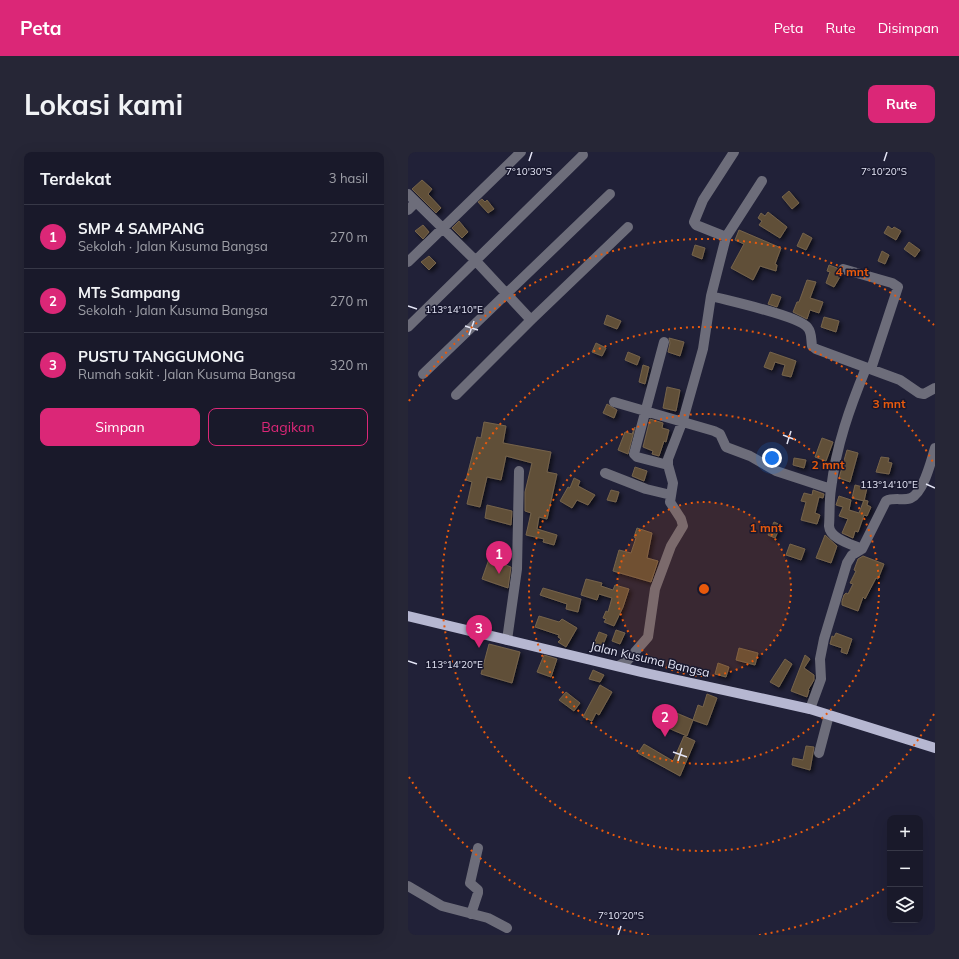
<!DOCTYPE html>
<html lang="id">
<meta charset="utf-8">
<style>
:root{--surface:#19192a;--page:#262636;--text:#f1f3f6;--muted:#9fa0a8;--line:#373847;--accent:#db2777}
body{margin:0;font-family:Mulish,sans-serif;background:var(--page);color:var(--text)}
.controls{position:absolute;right:12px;bottom:12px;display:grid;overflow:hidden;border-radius:8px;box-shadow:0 4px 16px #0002}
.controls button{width:36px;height:36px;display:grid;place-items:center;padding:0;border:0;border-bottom:1px solid var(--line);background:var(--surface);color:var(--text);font:20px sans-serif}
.you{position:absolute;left:364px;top:306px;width:14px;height:14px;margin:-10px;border:3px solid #fff;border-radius:50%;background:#1a73e8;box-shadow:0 0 0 6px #1a73e833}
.badge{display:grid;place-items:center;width:26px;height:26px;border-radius:50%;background:var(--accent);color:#fff;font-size:13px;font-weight:700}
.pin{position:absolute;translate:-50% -33px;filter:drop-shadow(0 1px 2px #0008)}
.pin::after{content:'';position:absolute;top:21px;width:14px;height:12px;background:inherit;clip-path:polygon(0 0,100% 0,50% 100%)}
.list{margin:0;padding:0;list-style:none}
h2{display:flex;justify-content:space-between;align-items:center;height:52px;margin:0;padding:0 16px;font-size:17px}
h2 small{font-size:13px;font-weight:400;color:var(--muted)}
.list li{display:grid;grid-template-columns:26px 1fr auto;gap:12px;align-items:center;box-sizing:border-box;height:64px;padding:0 16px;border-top:1px solid var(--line)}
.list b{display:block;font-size:15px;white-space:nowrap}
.list p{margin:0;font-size:13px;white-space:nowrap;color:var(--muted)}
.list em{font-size:13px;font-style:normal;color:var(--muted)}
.actions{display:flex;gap:8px;padding:12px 16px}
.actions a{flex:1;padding:9px 0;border:1px solid var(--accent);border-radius:8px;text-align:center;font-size:14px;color:var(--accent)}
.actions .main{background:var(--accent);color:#fff}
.icon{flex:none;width:22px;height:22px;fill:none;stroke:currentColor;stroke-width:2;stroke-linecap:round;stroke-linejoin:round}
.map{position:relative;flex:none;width:527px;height:783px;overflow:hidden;border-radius:8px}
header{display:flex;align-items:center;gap:24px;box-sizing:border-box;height:56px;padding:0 20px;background:var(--accent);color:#fff}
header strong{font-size:19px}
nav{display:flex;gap:22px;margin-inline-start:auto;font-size:14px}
.intro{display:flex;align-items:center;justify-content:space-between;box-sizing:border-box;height:96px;padding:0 24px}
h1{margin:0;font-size:28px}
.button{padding:10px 18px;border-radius:8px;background:var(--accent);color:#fff;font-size:14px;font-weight:700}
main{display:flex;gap:24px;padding:0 24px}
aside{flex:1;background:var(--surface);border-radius:8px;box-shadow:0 4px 16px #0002}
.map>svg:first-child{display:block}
</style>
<header>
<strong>Peta</strong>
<nav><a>Peta</a><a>Rute</a><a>Disimpan</a></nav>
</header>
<div class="intro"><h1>Lokasi kami</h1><a class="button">Rute</a></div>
<main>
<aside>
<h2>Terdekat<small>3 hasil</small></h2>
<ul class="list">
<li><span class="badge">1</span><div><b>SMP 4 SAMPANG</b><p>Sekolah · Jalan Kusuma Bangsa</p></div><em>270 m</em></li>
<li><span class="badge">2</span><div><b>MTs Sampang</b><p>Sekolah · Jalan Kusuma Bangsa</p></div><em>270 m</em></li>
<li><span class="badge">3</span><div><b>PUSTU TANGGUMONG</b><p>Rumah sakit · Jalan Kusuma Bangsa</p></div><em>320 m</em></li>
</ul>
<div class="actions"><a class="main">Simpan</a><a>Bagikan</a></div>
</aside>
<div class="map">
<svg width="527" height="783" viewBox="0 0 527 783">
<defs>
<filter id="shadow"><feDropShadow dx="2.5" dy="2.5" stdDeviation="2" flood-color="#0009"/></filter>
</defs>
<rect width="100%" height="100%" fill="#212138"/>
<path fill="#614f38" stroke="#75634b" filter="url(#shadow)" d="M14 28 24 37 20 42 33 56 28 61 4 37Z
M381 39 391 51 384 57 374 45Z
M74 47 77 50 79 48 86 57 80 61 70 50Z
M360 60 379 75 372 86 351 73 354 69 350 66 353 61 357 64Z
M51 69 60 80 54 86 44 76Z
M15 73 21 80 15 87 7 79Z
M480 74 484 77 486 75 493 79 488 88 476 81Z
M331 78 373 96 367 112 369 113 368 119 352 114 345 128 323 116 336 92 327 88Z
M395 81 404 86 398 98 389 94Z
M501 90 512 98 507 105 496 97Z
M287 93 297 96 294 107 284 103Z
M474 99 481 103 477 112 470 109Z
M21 104 28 111 21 118 13 110Z
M421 113 429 116 433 123 426 135 418 131 422 120 419 119Z
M399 128 408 130 402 146 415 150 411 161 402 158 399 167 385 160 389 150H391Z
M364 142 373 145 369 155 360 152Z
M199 163 213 169 209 177 196 172Z
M416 165 431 169 428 180 413 175Z
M261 186 276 190 272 204 260 200 262 191Z
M188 191 198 196 194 204 184 200Z
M220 200 232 205 229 213 217 208Z
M362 200 388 209 383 225 374 223 377 213 367 210 364 218 356 215Z
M235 213 241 215 237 232 231 230Z
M259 235 272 238 268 259 255 256Z
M199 252 209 258 206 266 195 261Z
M242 267 255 271 254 276 261 278 258 290 256 289 251 304 244 302 245 299 235 295Z
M76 270 98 274 95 291 143 300 139 320 149 322 139 367 131 365 129 377 149 383 146 393 135 390 136 387 118 383 123 361 117 359V340L124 311 98 304 93 328 79 325 72 355 59 352 64 330 58 328 69 285 73 286Z
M227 275 220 302 210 298 217 280 224 282Z
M414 286 425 290 418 309 407 305Z
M439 298 450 301 442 330 431 326Z
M473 305 481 306 480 310 484 311 481 322 468 320Z
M386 306 398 308 396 316 385 313Z
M227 315 239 319 236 329 224 324Z
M166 326 172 329 170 334 187 343 180 353 169 348 164 356 152 349 160 335 162 336Z
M447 333 459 336 456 349 444 346Z
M203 338 211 340 208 350 199 348Z
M405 338 416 342 415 346 411 345 407 361 412 363 409 372 393 368 398 350 393 349 396 341 404 343Z
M431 344 443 348 441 358 451 361 456 348 460 349 459 353 463 355 459 364 456 363 450 380 447 379 445 386 434 381 440 367 431 364 435 355 428 353Z
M79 353 104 359 103 373 77 366Z
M366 370 373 373 367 386 360 383Z
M229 376 244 381 239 406 250 409 243 430 205 419 211 398 223 401 228 386 226 385Z
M417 383 429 394 423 411 408 406Z
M382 392 397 397 393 408 378 403Z
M455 404 476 412 470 427 468 426 457 447 455 445 450 459 434 453V449L436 443 438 441 440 442 445 432 442 431 448 419 446 418 450 407Z
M81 407 103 415 100 436 74 427Z
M178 427 194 431 193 434 205 438 207 433 221 437 215 455 206 474 196 470 198 467 195 466 198 459 200 460 204 446 191 442 189 448 173 443Z
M135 436 173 447 170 460 158 457 159 452 132 443Z
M131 464 151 470 154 467 169 476 158 495 150 490 153 487 150 485 151 483 127 475Z
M208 478 217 481 212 492 204 489Z
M191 480 199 483 194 495 186 492Z
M428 481 444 487 439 502 433 500 434 496 422 492 424 484 426 485Z
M81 492 112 500 104 531 73 522Z
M331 496 350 501 347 513 328 508Z
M136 503 149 507 143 525 129 520Z
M397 503 402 507 396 516 406 523V528L400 538H401L399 545 383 539Z
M377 507 384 512 371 535 362 530Z
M310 511 321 515 318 525 307 522Z
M185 518 196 523 192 530 181 527Z
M192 533 204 540 191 563 188 561 184 569 175 565Z
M158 540 172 551 166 559 151 548Z
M299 542 309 546 299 573 285 568 290 553 295 555Z
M254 555 285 568 279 584 248 571Z
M276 584 287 589 272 624 230 601 236 592 265 609Z
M398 594 406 595 402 618 384 613 385 606 395 608Z"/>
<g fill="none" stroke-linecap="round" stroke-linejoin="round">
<path stroke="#6d6d7a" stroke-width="10" d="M0 42 67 108 123 168
M0 58 8 50
M318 85 354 29
M0 110 113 0
M435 117 484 131 490 135 463 217
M303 144 318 85 288 73 286 70 295 48 326 0
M0 175 175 3
M256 190 226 302 229 305 260 313
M15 222 202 42
M48 243 123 168 220 75
M206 250 306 279 312 282 318 295 342 304 368 319 423 337
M197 321 238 337 263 343
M454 397C443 392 422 387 421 374 422 361 421 349 423 337 428 294 442 255 458 216
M99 488 109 417 111 319
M210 514 219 509 240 485 247 437 263 394 275 374 273 367 262 350 265 331 260 313V307L275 268 295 197 303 144C321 149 392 164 400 176 404 181 403 188 404 194L408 197 492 228 511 241 516 242 527 236
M402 557 413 527 412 507 416 487 439 411 444 403 454 397 478 349C486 345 495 349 503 346 516 340 523 309 527 296
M411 601 421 563
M0 734 34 754 80 766 99 776
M63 762 70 741V738L62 731 70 696"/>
<path stroke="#b6b7d1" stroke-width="10" d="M0 464 233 520 402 557 527 596"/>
</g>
<path fill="none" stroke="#e5e6f6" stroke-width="1.5" d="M121 9 124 0M476 9 479 0M0 154 9 157M57 174 70 178M61 183 66 169M375 283 388 288M379 292 383 279M518 332 527 336M0 509 9 512M265 600 279 605M270 609 274 596M210 783 213 774"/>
<circle cx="296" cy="437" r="87" fill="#e8590c" fill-opacity=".12"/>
<g fill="none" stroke="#e8590c" stroke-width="2" stroke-dasharray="2 4">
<circle cx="296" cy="437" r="87"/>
<circle cx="296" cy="437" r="175"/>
<path d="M526 562A262 262 0 1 1 526 312"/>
<path d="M481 734A350 350 0 0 1 351 783M241 783A350 350 0 0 1 1 625M1 249A350 350 0 0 1 526 173"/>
</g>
<g text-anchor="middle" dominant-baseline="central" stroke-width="3" stroke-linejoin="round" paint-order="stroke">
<g font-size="12" fill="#e5e6f6" stroke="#18182e">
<text transform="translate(242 507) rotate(13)">Jalan Kusuma Bangsa</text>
</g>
</g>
<g font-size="10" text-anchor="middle" fill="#e5e6f6" stroke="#18182e" stroke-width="3" stroke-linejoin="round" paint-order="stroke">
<text x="121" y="23">7°10'30"S</text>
<text x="476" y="23">7°10'20"S</text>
<text x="46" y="161">113°14'10"E</text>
<text x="481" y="336">113°14'10"E</text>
<text x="46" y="516">113°14'20"E</text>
<text x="213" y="767">7°10'20"S</text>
</g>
<circle cx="296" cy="437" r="6" fill="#e8590c" stroke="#18182e" stroke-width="2"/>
<g font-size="12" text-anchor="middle" font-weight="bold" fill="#e8590c" stroke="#18182e" stroke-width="3" stroke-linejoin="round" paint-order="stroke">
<text x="444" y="124">4 mnt</text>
<text x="481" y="256">3 mnt</text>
<text x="420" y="317">2 mnt</text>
<text x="358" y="380">1 mnt</text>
</g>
</svg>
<div class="controls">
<button>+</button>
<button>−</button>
<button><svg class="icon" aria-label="layers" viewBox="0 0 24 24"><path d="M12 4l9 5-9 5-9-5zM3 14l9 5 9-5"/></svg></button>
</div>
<div class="you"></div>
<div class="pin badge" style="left:91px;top:422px">1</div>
<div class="pin badge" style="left:257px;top:585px">2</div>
<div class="pin badge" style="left:71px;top:496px">3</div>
</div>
</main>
